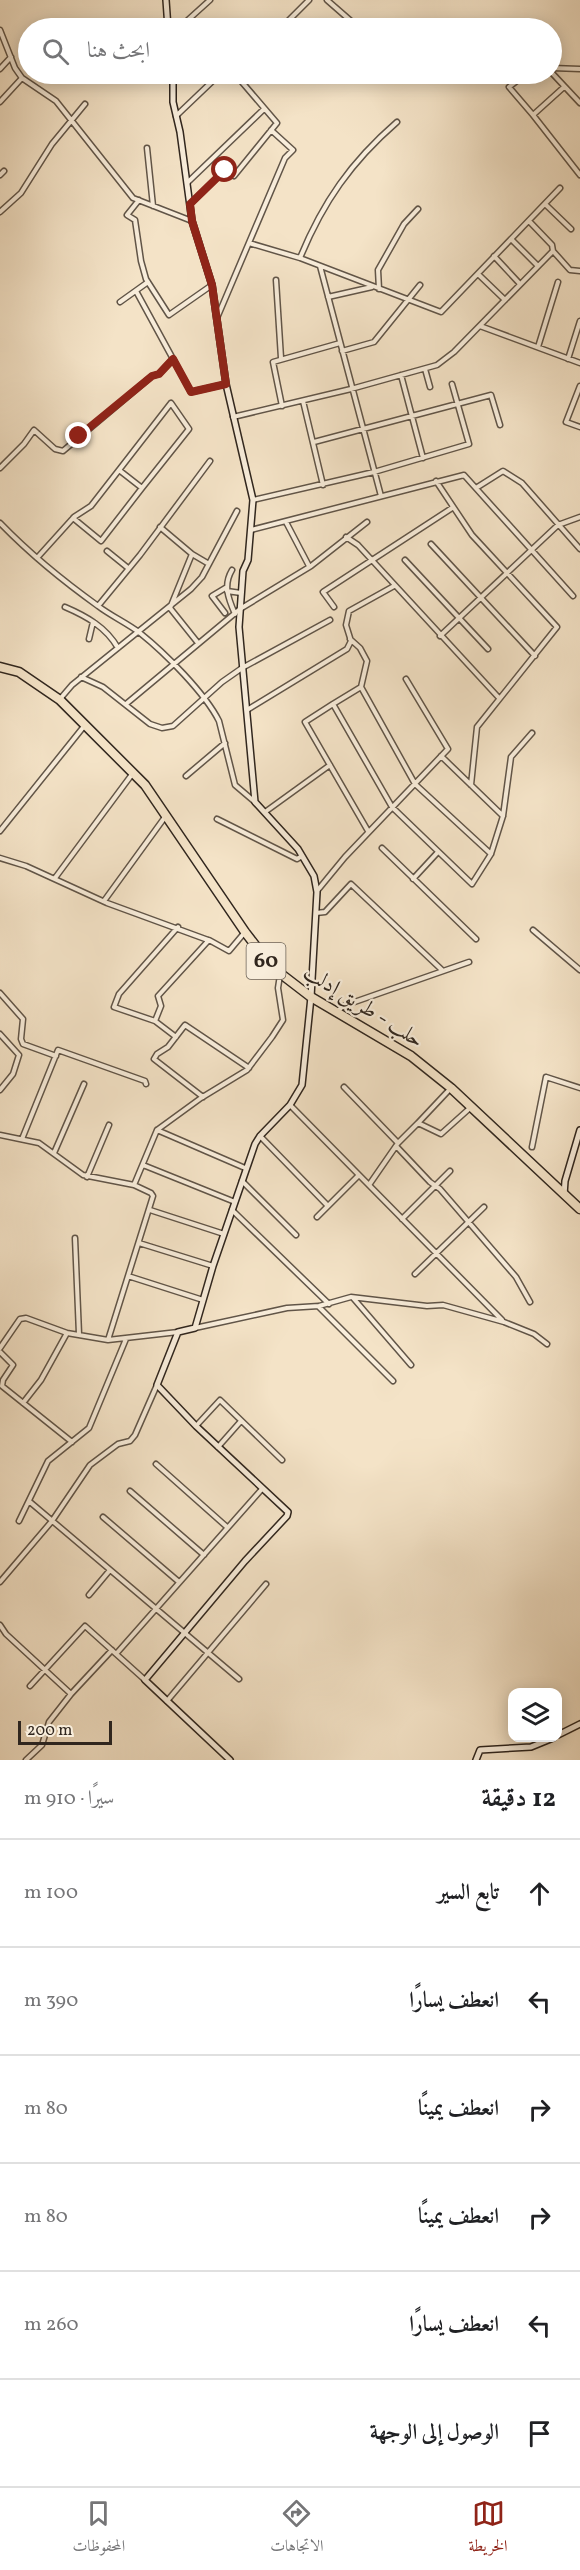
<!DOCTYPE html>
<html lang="ar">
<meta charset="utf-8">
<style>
:root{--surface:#fff;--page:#f6f6f6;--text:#202124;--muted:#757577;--line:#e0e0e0;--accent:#8f2418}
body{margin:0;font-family:Vollkorn,Amiri,serif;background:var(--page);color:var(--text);direction:rtl}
.controls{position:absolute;right:18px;bottom:18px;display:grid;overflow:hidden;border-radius:12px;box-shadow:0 3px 15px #0003}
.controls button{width:54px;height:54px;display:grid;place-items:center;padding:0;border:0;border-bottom:2px solid var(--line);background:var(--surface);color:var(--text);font:30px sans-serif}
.scale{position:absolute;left:18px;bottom:15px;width:94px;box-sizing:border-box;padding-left:6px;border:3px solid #30261e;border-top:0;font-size:16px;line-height:21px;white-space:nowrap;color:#30261e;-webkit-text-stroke:4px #f8eddb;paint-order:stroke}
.stop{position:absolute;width:18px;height:18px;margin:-14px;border:4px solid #8f2418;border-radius:50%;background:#fff}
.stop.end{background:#8f2418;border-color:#fff;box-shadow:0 2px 6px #0008}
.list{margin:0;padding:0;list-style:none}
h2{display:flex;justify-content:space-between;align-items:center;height:78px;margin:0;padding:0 24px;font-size:26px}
h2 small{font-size:20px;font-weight:400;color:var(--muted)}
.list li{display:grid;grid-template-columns:39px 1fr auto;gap:18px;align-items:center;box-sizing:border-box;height:108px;padding:0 24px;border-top:2px solid var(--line)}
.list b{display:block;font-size:22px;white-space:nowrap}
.list em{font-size:20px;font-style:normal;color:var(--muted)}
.icon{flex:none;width:33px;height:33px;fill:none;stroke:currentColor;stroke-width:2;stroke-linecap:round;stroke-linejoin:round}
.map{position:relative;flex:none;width:580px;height:1760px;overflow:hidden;direction:ltr}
.search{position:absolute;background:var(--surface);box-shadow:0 3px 15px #0003;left:18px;right:18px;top:18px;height:66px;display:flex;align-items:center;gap:15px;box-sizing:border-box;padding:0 21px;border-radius:33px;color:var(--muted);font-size:22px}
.sheet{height:726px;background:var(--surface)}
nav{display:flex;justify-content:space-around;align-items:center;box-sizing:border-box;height:84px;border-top:2px solid var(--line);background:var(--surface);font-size:16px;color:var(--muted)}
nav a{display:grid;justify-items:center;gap:3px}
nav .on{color:var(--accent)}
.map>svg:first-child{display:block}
</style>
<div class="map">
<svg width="580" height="1760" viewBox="0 0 580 1760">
<rect width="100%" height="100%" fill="#f4e3c7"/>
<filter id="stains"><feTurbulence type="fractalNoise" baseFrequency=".00333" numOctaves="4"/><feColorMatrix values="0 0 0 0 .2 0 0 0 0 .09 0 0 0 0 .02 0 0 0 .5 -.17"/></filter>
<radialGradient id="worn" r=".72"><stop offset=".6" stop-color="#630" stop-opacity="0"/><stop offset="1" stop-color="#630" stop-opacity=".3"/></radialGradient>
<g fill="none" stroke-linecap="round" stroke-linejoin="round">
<g stroke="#615548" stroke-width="7">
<path id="street" d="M327 0 359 28
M179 28 210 0
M281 28 309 0
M0 30 15 68 22 78 56 101 133 198 192 221
M552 68 580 69
M0 69 11 57
M552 73 580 103
M526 74 509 87 533 115
M564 87 533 115 580 175
M0 102 22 78
M176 116 220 74
M147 148 153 206
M0 175 4 171
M187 183 264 109
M139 200 127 215 135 220 141 261 146 279 169 315 212 285
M190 204 225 170 234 176 277 123 235 74
M545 204 571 229
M0 212 21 193 52 144 85 104
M511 239 538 266
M249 243 300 258 441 312 560 188
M553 251 570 270 580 271
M494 256 520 284
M300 258C323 202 351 162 397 122
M320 266 381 496
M478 274 505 300
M276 280 281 358
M379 289 378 270 404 224 418 209
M136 291 191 392 226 384
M328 297 372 287
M120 302 148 282
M217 318 285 158 293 150 271 130
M480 326 580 363
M538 347 558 282
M342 351 374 342 420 285
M568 359 580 321
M425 369 430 387
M401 375 423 458
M580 386 566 422 580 427
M303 401 323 485
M282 406 273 362 340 343
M233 417 351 389 437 365 454 352 553 251 552 245 529 221
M314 442 491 395 500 425
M0 468 24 444 34 430 55 449 63 451 152 376 159 374 173 359
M436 481 472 535 557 627 477 727 471 785
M476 488 503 471 522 483 580 549
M253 500 374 472 469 444 452 384
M73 518 101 541 142 488
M286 522 309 566
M0 523C30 554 63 581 98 606 111 616 127 623 140 633 165 653 205 693 219 721L235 785 255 802
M160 527 192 554
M251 530 464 475 573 596
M346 537 358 545 499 698
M431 544 535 656
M107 551 128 568
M37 558 74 517 91 506 119 470 142 488 189 429 171 403 119 470
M405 560 488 649
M232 570C223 585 228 598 235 614
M227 591 241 593
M98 606 140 555 210 461
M65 607C86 616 106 627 118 648
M334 607 323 592 452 508
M225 613 212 596 227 587
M440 636 558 525 580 517
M89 639 93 622
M350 639 360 648 367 661 361 687 415 784 491 854
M198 643 170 608 192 554 209 564
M81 677 103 687 150 724 162 728 173 726 222 682 242 668 330 620
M60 699 72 685 191 589 202 577 237 511
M126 704 240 609 311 566 367 522
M333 704 361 687
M247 710 347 649 351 641 346 625 349 611 394 586
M441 756 503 816
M186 776 225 743
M265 812 330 765
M217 819 297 859 302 856
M0 831 85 725
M368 831 305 722 333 704 392 807 472 884 491 854 503 816 511 757 532 733
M382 848 476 939
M0 858 26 866 107 903 208 940
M55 878 133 773
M413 879 438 852
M317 891 345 857 448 749 406 679
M104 901 165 817
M316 913 325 912 351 884 442 970
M178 927 119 994 114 1007 155 1021 161 1006 158 996 209 940 229 951 245 932
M533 930 580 970
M0 993 23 1019 21 1039 23 1044 56 1056
M337 1012 343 1006 469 962
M155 1021 176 1037
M0 1034 19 1055 13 1074 0 1090
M344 1087 398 1143 396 1146 430 1182 440 1189 516 1277 530 1302
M203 1097 154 1059 157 1054 168 1047 185 1025 249 1068
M290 1105 502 1320
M418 1123 450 1089
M157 1130 245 1168
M0 1135 39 1143 83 1175 134 1185 151 1193 153 1196 108 1340
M260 1136 328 1206 317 1217
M22 1139 58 1050 145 1081 146 1084
M398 1143 418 1123 441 1134 470 1108
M532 1147 546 1077 580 1088
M54 1153 84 1084
M143 1165 235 1202
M87 1177 109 1125
M242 1181 296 1235
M134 1185 157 1130 201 1098 247 1070 272 1037 283 1020 278 988 280 975
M369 1185 396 1146
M328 1206 359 1175
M150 1210 224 1234
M232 1210 329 1304
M402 1219 450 1171
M75 1238 79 1334
M139 1243 213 1266
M415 1274 484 1207
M128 1276 203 1300
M354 1299 411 1365
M319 1307 393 1381
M195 1328 287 1308 319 1306 351 1297 427 1306 443 1305 504 1322 534 1334 547 1344
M0 1348 20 1319 26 1318 67 1333 108 1340 178 1332
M0 1352 13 1365 3 1380 2 1386 72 1442
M23 1403 41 1380 67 1333
M196 1426 220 1400 282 1460
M218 1447 241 1421
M156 1464 227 1527
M130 1491 204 1555
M30 1502 239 1679
M103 1517 179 1582
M19 1521 48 1461 89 1428 126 1339
M0 1582 52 1521 90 1465 118 1444 130 1441 135 1435 157 1385
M89 1595 110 1570
M0 1625 6 1634 71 1694
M116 1654 262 1489
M30 1686 85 1626 145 1680
M167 1701 266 1584
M26 1760 42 1745 49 1722 71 1694 112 1650"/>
</g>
<g stroke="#30261e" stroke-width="8">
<path id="secondary" d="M166 0 168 28
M173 74V102L180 132 192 221 212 285 226 384 253 500 248 560 243 571 239 627 255 802 298 849 314 876 317 892 311 997 302 1085 290 1105 260 1136 255 1144 213 1266 195 1328 178 1332 157 1385 196 1426 288 1512 287 1516 245 1561 145 1680 230 1760
M564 1195 565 1181 580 1130
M558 1735 580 1724
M476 1760 480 1750 531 1747 553 1738"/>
</g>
<g stroke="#30261e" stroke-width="11">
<path id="highway" d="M0 667 19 672 60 700 145 785 245 932 272 967 311 997 411 1056 451 1088 580 1209"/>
</g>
<use href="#street" stroke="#f8eddb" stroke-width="4"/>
<use href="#secondary" stroke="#f8eddb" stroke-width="5"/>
<use href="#highway" stroke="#f4e3c7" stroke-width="8"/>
</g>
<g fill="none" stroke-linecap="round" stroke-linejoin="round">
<path stroke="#8f2418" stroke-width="8" d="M79 436 152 376 159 374 173 359 191 392 226 384 212 285 192 221 190 204 225 170"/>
</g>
<g text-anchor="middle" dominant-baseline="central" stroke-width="4.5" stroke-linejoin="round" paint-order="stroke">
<rect fill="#f8eddb" stroke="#6c6257" stroke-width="1.5" x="246.5" y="943" width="39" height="36" rx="4.5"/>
<g font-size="21" font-weight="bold" fill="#30261e">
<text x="266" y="961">60</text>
</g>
<g font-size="22" fill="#30261e" stroke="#f8eddb">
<text transform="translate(363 1007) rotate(32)">حلب - طريق إدلب</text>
</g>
</g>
<rect width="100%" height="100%" filter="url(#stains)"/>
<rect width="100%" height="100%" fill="url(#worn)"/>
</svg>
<div class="controls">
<button><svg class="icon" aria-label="layers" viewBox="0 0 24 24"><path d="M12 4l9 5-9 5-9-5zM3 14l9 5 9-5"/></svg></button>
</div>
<div class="scale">200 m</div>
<div class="stop" style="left:225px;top:170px"></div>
<div class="stop end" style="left:79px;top:436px"></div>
<div class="search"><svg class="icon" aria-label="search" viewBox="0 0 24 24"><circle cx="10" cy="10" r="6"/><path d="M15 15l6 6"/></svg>ابحث هنا</div>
</div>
<section class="sheet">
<h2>12 دقيقة<small>سيرًا · 910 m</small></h2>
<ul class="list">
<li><svg class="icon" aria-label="ahead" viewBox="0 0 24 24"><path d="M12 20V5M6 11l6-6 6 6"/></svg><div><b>تابع السير</b></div><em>100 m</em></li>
<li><svg class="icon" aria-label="left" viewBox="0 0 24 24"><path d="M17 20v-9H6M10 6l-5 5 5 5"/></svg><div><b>انعطف يسارًا</b></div><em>390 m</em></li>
<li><svg class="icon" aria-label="right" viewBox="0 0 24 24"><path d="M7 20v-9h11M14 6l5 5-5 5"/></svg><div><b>انعطف يمينًا</b></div><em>80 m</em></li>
<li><svg class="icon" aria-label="right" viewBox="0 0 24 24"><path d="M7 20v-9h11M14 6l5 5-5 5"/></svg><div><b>انعطف يمينًا</b></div><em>80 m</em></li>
<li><svg class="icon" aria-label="left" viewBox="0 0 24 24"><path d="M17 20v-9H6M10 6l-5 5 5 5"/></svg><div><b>انعطف يسارًا</b></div><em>260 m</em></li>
<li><svg class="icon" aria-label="arrive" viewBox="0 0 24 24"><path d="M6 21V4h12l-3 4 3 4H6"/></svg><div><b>الوصول إلى الوجهة</b></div></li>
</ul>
</section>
<nav>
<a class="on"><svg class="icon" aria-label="map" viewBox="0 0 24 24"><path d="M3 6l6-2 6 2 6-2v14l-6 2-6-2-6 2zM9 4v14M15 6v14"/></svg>الخريطة</a>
<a><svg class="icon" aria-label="directions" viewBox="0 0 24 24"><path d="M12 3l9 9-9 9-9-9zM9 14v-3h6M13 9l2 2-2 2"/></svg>الاتجاهات</a>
<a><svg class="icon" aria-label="saved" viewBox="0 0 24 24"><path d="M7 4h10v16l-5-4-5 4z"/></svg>المحفوظات</a>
</nav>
